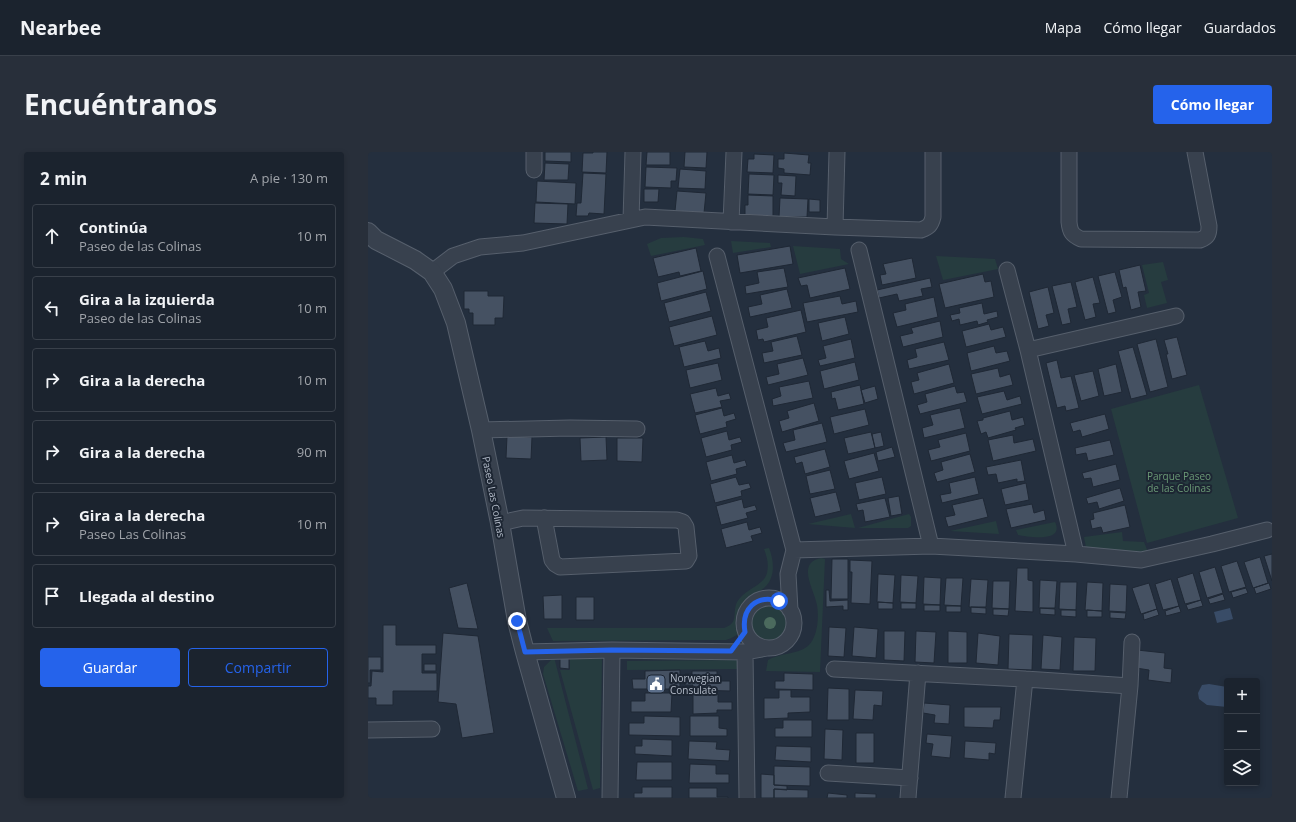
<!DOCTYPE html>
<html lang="es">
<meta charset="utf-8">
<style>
:root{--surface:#1b232e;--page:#282f3a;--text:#f1f3f6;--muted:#a0a4aa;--line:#39404a;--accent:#2563eb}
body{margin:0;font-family:"Open Sans",sans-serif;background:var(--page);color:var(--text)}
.controls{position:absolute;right:12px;bottom:12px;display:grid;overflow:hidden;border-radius:4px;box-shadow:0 2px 6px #0003}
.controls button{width:36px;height:36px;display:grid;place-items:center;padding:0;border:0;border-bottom:1px solid var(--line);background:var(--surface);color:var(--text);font:20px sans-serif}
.stop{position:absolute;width:12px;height:12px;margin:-9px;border:3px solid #2563eb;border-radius:50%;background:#fff}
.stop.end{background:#2563eb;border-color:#fff;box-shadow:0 1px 4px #0008}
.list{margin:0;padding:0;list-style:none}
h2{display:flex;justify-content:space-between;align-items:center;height:52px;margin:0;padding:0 16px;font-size:17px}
h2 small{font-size:13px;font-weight:400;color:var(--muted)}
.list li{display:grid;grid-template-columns:26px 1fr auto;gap:12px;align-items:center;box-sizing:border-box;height:64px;margin:0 8px 8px;padding:0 8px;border:1px solid var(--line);border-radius:4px}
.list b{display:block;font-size:15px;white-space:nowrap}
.list p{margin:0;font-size:13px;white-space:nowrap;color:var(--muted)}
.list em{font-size:13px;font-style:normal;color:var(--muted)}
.actions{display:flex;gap:8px;padding:12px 16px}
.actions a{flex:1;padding:9px 0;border:1px solid var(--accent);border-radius:4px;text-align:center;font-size:14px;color:var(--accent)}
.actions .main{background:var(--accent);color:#fff}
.icon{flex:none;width:22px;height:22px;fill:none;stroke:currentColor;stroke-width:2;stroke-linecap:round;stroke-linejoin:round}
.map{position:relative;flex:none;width:904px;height:646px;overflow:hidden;border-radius:4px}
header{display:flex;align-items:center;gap:24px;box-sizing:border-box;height:56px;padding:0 20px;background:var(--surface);border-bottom:1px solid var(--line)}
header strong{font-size:19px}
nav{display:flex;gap:22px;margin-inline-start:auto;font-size:14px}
.intro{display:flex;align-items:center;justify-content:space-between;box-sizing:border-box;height:96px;padding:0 24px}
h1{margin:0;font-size:28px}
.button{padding:10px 18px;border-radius:4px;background:var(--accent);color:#fff;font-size:14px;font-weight:700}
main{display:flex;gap:24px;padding:0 24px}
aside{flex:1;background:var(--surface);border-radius:4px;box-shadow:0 2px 6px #0003}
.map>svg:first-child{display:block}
</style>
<header>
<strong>Nearbee</strong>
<nav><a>Mapa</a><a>Cómo llegar</a><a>Guardados</a></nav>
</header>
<div class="intro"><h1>Encuéntranos</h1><a class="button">Cómo llegar</a></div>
<main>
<aside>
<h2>2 min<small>A pie · 130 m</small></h2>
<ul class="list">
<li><svg class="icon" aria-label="ahead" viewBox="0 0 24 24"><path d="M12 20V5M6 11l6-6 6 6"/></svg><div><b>Continúa</b><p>Paseo de las Colinas</p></div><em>10 m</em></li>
<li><svg class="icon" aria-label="left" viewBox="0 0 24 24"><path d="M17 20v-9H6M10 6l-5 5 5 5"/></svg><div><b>Gira a la izquierda</b><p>Paseo de las Colinas</p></div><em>10 m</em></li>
<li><svg class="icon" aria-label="right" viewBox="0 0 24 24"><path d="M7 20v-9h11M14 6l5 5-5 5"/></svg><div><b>Gira a la derecha</b></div><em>10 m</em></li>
<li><svg class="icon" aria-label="right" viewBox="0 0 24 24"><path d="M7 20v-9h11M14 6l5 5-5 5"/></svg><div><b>Gira a la derecha</b></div><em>90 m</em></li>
<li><svg class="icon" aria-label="right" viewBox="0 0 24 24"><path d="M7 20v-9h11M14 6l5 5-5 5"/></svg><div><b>Gira a la derecha</b><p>Paseo Las Colinas</p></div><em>10 m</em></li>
<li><svg class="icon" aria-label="arrive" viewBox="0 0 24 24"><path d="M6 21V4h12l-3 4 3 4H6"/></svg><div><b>Llegada al destino</b></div></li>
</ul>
<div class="actions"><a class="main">Guardar</a><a>Compartir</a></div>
</aside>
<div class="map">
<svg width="904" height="646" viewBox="0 0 904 646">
<rect width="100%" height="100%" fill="#242f3e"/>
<path fill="#263c3f" d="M316 85 335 87 337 93 283 104 279 92 293 86Z
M363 89 402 91 403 95 365 101Z
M425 94 472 97 473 107 481 112 432 122Z
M568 104 627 107 630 117 575 128Z
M795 110 800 128 793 130 799 151 779 156 776 143 781 141 774 113Z
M831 233 870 366 779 391 743 257Z
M483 362 487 376 440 372Z
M541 362 543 365V374L540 376H490Z
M628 369 631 382 582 379Z
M687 370C697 391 660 385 650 383L648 378Z
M754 380 755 389 776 390 780 400 721 399 718 395 716 385Z
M401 396C406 408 408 426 396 436 388 442 379 445 373 453 365 466 385 480 358 488L185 489 179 476H356C374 470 361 458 372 446 380 436 396 433 399 421 401 412 399 405 396 397Z
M453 406 457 407 452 520 398 519 400 508C411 501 429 503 440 494 450 485 451 465 449 453 446 437 428 411 453 406Z
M383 472a18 18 0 1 1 36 0a18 18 0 1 1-36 0Z
M186 505 220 637 210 639 175 522 176 515Z
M234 505 232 636 225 638 192 518H202V506Z
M370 508V517L259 518V509Z"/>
<path fill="#394c67" d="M862 456 865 467 849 471 846 460Z
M841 532 859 535V555L839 553 831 547 830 541 834 533Z"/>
<path fill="#455162" stroke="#1f2835" d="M177 0H203V10L177 9Z
M225 0H239L238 21 214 20 215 1H225Z
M279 0H302V13H278Z
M317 0H339L338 16 316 15Z
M416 1 441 3 440 11H443L442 23 416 21V17L410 16V7H416Z
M386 2 406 3 405 21 379 20 380 7H386Z
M177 11 201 12 200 28H176Z
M278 15 309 16 308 29H303V36L277 35Z
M312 17 338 19 337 37 310 36Z
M215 21 238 22 236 62 221 61 220 64H208L209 51H213Z
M381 22 406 23 405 43 380 42Z
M410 23 428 24 427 44 413 43 414 31H410Z
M169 29 208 31 207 52 168 50Z
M276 37H291L290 50H276Z
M309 39 338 41 336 61 307 59Z
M380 43 405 44V64L377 63V53H380Z
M412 46 440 47 439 65H411Z
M441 47 452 48V60H441Z
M167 51 200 52 199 72 166 71Z
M422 94 425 112 372 121 369 103Z
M328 96 333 119 312 124 311 120 290 125 285 106Z
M544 106 548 126 514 133 512 123 518 122 515 112Z
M772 113 778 139 770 140 773 155 763 158 758 135 755 136 751 118Z
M416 116 420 135 378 142 377 134 391 131 389 120Z
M477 116 482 137 442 146 439 133 433 134 430 126Z
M335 119 339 137 293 149 289 131Z
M747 120 754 145 745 148 748 160 740 162 730 124Z
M615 122 617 130 623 129 626 145 577 156 571 132Z
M725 125 732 151 725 152 728 165 717 168 707 130Z
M562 126 564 135 553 137 555 144 531 149 529 142 511 146 509 138Z
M703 130 709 155 700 157 703 171 694 173 684 134Z
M680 135 686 161 678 163 681 174 670 177 661 140Z
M419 137 424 156 382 165 380 155 394 152 392 143Z
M96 139H120V144H136L135 166H127V173H105V161H101V157H96Z
M338 140 343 159 301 170 296 151Z
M472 144 474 152 488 149 490 160 439 170 435 151Z
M566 145 570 165 529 175 525 161 538 158 537 152Z
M614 151 616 162 629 159 630 165 619 168 620 170 610 173 609 169 592 173 591 167 584 169 582 163 592 161 591 156Z
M433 158 438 180 396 190 395 187 390 188 388 178 400 175 398 166Z
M344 164 349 183 306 194 301 175Z
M477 165 481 182 454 189 450 171Z
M572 169 575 185 535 195 532 184 545 181 543 176Z
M621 172 623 178 635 175 638 185 598 195 594 179Z
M429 184 434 203 396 211 394 201 405 199 403 190Z
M809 185 819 223 804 227 798 202H800L796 188Z
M483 187 487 206 452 214 450 208 458 206 455 194Z
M788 187 800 235 782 240 769 192Z
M337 189 340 199 351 196 353 206 316 215 311 195Z
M576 190 581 208 541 217 539 208 549 205 547 197Z
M626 194 628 201 639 199 642 209 603 219 599 201Z
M765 195 779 243 763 247 750 199Z
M435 206 440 223 400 233 398 225 411 222 409 212Z
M689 208 693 226 703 224 711 256 698 259 697 254 689 256 678 211Z
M487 210 491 228 456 237 452 219Z
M350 211 354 228 322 236 318 218Z
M581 212 586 231 546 242 543 230 551 228 549 221Z
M748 212 754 240 736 244 730 217Z
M630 216 632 225 642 222 645 233 608 242 603 222Z
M725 219 731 244 713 249 706 223Z
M441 229 445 246 405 254 404 247 413 244 411 235Z
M492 233 496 252 470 258 467 246 464 247 463 240Z
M507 234 510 247 497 251 493 238Z
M587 234 589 241 596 240 599 250 552 262 549 253 559 250 557 242Z
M348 236 350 244 361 241 363 247 352 249 354 255 327 261 322 242Z
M636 239 639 248 652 244 654 252 614 262 609 245Z
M446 251 451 269 414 280 411 269 421 266 419 259Z
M354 256 356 264 366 261 368 267 358 270 359 275 332 282 327 263Z
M592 256 597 276 556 286 554 276 565 273 562 263Z
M497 257 501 273 466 282 462 265Z
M642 259 644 268 655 265 657 273 647 276 648 278 620 286 618 280 613 282 609 269 615 268V266Z
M737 262 741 277 714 285 712 278 705 280 702 271Z
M454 271 459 290 418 300 415 291 427 288 425 278Z
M359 279 361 288 372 285 374 290 363 293 364 298 338 305 333 286Z
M503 280 507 296 480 302 476 286Z
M513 280 516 294 507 296 504 282Z
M598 281 602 299 563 309 560 298 572 295 570 288Z
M645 283 646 291 665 287 668 299 625 309 620 288Z
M139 284 164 285 163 307 138 306Z
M238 285 239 308 213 309 212 286Z
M249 286H275L274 310 249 309Z
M742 288 746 303 720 309 718 301 708 303 707 296Z
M524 295 527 305 510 309 508 300Z
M457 297 462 315 437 322 434 310 428 312 426 305Z
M506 301 511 319 481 327 476 309Z
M602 302 607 320 569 330 566 321 575 318 573 310Z
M364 303 366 311 377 308 379 314 368 317 369 322 343 329 338 310Z
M653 308 657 329 649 330V327L630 331 628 322 620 323 618 315Z
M748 312 752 328 725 335 723 326 716 327 714 321Z
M462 318 467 337 442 342 438 324Z
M368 325 371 333 381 331 383 336 373 339 374 344 347 351 342 332Z
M514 325 518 342 491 348 487 331Z
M607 325 611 342 574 351 572 343 583 341 581 331Z
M658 331 661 348 637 353 633 337Z
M752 336 756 349 731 357 729 350 720 352 718 346Z
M468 340 473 359 447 365 442 346Z
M531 344 534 362 523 364 520 346Z
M517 346 522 365 497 370 495 358 490 359 488 352Z
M615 346 620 365 580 375 577 365 587 363 584 353Z
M374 347 376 356 387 353 389 358 378 361 380 366 353 373 348 354Z
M664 352 666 361 676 358 678 368 643 376 638 357Z
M757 353 762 375 735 381 733 375 724 377 722 368 726 367 725 361Z
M379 370 381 378 392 375 394 381 383 384 385 389 358 396 353 377Z
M904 402V429L896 404Z
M892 405 900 431 885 436 876 410Z
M464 407H480V447H463Z
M482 408 504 409 502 452 483 451 484 420H482Z
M869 409 878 435 861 440 853 414Z
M847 415 855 441 839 446 831 420Z
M649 416H660V428L665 429V460L647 459Z
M825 421 833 448 817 452 809 426Z
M510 422 527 423 525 451 509 450Z
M533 423 550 424 548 451 532 450Z
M556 425 573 426 572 453 555 452Z
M578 426H595L593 454 576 453Z
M603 427 620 428 618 455H601Z
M803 427 811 454 795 458 787 432Z
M672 428 689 429 687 456H671Z
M625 429H642L641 457 624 456Z
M692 430H709L708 458 691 457Z
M719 430 735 431 734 459 717 458Z
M99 431 110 477 90 476 81 436Z
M781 431 789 457 773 462 764 436Z
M901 431 903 437 888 442 886 436Z
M742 432 759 433 758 460 741 459Z
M878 436 880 441 865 446 863 440Z
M458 438H461L462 449 480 448V458H475V454L458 455Z
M855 442 857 448 842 452 840 447Z
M194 443V467H176L175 444Z
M208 445H226V468H208Z
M833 448 835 454 820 458 818 453Z
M510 450 525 451V457H510Z
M533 451H548V457H533Z
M556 453H572V459H556Z
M578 454H593V460H578Z
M811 454 813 460 798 464 797 459Z
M603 455 618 456V462L603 461Z
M672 456 687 457V463L672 462Z
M625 457H641L640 464 625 463Z
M789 457 791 463 776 468 775 462Z
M693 458H708V465L693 464Z
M719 458 734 459V465H719Z
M742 460 758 461 757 467 742 466Z
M15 473H28V493H68V502H54V521H69V539H25V553H8V546H0V534H3L4 519 15 520Z
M461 475 478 476 476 505 460 504Z
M486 475 510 477 508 506 484 504Z
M516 479H537L536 509 516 508Z
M548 479 568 480 566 511 547 510Z
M580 479 599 480V511H580Z
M75 481 110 484 126 581 94 586 88 552 70 550Z
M610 481 632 484 630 513 608 511Z
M641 482 665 483 664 518 640 517Z
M675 483 694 485 692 518 673 517Z
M706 485 728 486 727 519H705Z
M769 498 797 501 796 516 804 517 803 531 780 528 781 518 768 516Z
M0 505H13V518H2V531H0Z
M192 506H201V517L192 516Z
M56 512H68V519H56Z
M312 518V537H265L264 527H277V519Z
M324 519H349V529H362V539L324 538 325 533H317V522H324Z
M416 521 445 522V538L407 537V529H416Z
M460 536 481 537V568H459Z
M411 538H423V545H442V560L420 561V566L396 567V546H411Z
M487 538 515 539 514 554 506 553 505 568 485 567Z
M277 541H304L303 560H263V549H277Z
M325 542H350V550H364V558H349V561L325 562Z
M556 551 582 553 581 572 566 571 567 563 555 561Z
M596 555H633L632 568H626L625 576 596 575Z
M276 564 312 565V584L261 583V571H276Z
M322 564H351V576L359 577V584H322Z
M415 568H444V585H407V576H415Z
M457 577 475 578 474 608 456 607Z
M488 581H506V611H488Z
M559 582 584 584 582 606 563 604 565 592 558 591Z
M274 587 304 588V604L267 602V594H274Z
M321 589 349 590 348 597 362 598 361 609 320 607Z
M597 589 628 591 627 602 621 601V608L596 606Z
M408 594 443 595V610L407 608Z
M269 610H304V628H268Z
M322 612 348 613V622H361V631H321Z
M406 614 442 615V634L406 633Z
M393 622 406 623V633L419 634V638L406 637V646H393Z
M274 635H304V646H266V641H274Z
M321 636H349V645H360V646H321Z
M406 637 440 638V646H406Z
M460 641 479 643V646H459Z
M487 641 508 642V646H487Z"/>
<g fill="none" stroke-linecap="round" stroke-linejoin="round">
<g stroke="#565f6c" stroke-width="17">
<path id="minor" d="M701 0V70C702 80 704 83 713 87L832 88C840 85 841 82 841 74L827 0
M166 18V0
M263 68 265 0
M363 70 366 0
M467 75 469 0
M491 98 563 394
M349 104 426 398 420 422 422 458
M639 118 660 198 708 402
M64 120 85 104 112 95 155 91 277 65 467 75 553 78C561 75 563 73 565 65V0
M660 198 808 164
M113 278 202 276 269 277
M132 371 155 366 309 368 315 370 318 375 321 404 318 409 192 415 187 412 184 408 176 366
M426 398 563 394 708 402 773 408 844 392 899 378
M376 471a25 25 0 1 1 50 0a25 25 0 1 1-50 0Z
M157 500 244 498 377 500 399 496
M377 500 379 646
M466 517 657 527 762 534
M0 578 64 577
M460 621 542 626
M242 646 244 498
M540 646 550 521
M645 646 657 527
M751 646 762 534 764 490"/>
</g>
<g stroke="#565f6c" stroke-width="20">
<path id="tertiary" d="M0 80 8 88 47 108 64 120 75 137 88 171 113 278 132 371 149 469 157 500 198 646"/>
</g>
<use href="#minor" stroke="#38414e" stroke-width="15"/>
<use href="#tertiary" stroke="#38414e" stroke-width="18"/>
</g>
<circle fill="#4b6a5d" cx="402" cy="471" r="6"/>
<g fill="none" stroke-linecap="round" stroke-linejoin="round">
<path stroke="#2563eb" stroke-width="5" d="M149 469 157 500 244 498 363 499 377 480C373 457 388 442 411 449"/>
</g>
<defs>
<g id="civic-square" transform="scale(1)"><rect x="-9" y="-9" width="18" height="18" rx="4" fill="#5c6f8a" stroke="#1d2633"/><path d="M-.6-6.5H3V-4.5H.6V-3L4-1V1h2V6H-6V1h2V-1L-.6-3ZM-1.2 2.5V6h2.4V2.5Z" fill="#fff"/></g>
</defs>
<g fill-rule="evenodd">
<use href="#civic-square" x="288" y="532"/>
</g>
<g text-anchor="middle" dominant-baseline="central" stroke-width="4" stroke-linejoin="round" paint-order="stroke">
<g font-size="10" fill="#6b9a76" stroke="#1d2633">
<text x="811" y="324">Parque Paseo<tspan x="811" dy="12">de las Colinas</tspan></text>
</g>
<g font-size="10" fill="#b4bcc9" stroke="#1d2633">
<text transform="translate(126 345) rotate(79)">Paseo Las Colinas</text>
</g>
<g font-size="10" fill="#b4bcc9" stroke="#1d2633" text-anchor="start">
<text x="302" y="526">Norwegian<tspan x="302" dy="12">Consulate</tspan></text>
</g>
</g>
</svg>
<div class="controls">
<button>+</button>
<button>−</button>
<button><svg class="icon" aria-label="layers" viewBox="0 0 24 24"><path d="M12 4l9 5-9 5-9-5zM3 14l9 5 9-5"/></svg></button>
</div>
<div class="stop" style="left:411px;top:449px"></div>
<div class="stop end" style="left:149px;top:469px"></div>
</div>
</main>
